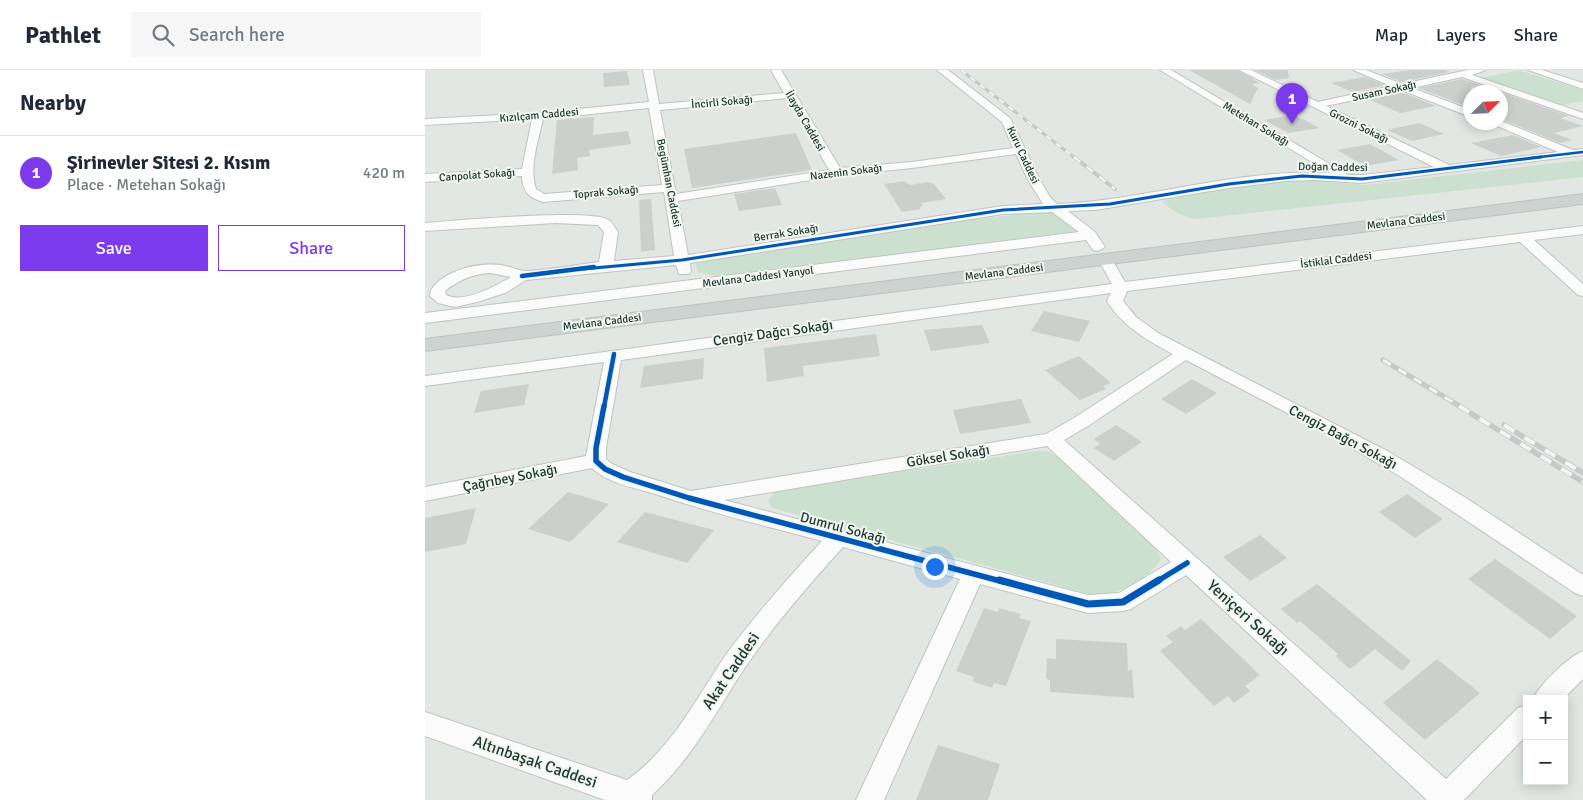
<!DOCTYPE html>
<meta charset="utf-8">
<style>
:root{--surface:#fff;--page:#f6f6f7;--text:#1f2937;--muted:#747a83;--line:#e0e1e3;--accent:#7c3aed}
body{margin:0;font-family:Signika,sans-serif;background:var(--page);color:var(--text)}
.controls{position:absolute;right:15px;bottom:15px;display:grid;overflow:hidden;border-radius:0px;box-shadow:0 2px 12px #0003}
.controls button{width:45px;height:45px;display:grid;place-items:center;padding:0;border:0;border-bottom:1px solid var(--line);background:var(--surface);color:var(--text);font:25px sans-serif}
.compass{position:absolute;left:1038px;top:15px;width:45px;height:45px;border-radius:50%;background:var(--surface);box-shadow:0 2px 12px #0003;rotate:66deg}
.you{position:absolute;left:509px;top:496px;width:18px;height:18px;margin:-12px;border:4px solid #fff;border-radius:50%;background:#1a73e8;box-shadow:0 0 0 8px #1a73e833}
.badge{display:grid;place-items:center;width:32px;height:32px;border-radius:50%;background:var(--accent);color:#fff;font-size:16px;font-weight:700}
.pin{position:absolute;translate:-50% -41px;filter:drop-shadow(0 1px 2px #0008)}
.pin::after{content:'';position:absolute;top:26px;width:18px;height:15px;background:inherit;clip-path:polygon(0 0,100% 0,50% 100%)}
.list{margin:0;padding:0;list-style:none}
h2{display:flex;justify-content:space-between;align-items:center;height:65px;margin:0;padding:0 20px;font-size:21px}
h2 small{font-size:16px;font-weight:400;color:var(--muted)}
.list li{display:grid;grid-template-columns:32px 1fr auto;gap:15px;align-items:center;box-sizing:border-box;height:75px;padding:0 20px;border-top:1px solid var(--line)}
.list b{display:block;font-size:19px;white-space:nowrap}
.list p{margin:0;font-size:16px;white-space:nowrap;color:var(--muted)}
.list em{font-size:16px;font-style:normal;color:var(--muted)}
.actions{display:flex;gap:10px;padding:15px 20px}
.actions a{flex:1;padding:11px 0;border:1px solid var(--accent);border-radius:0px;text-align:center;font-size:18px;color:var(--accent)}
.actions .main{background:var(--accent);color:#fff}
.icon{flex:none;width:28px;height:28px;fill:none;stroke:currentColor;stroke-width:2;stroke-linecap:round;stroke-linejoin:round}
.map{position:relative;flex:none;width:1158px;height:730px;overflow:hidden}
header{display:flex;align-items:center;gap:30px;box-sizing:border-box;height:70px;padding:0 25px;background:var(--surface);border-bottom:1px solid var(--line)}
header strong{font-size:24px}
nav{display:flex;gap:28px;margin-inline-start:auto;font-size:18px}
.search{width:350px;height:45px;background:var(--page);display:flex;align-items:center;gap:12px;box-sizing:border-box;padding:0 18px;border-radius:0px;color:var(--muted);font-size:19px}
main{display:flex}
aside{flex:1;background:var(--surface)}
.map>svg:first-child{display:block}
</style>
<header>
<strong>Pathlet</strong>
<div class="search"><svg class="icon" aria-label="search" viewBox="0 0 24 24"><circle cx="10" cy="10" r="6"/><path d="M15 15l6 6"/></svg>Search here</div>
<nav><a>Map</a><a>Layers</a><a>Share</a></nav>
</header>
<main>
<aside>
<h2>Nearby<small></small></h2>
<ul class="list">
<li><span class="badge">1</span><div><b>Şirinevler Sitesi 2. Kısım</b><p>Place · Metehan Sokağı</p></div><em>420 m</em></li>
</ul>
<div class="actions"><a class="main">Save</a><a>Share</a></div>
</aside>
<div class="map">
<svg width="1158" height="730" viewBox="0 0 1158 730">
<rect width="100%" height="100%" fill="#e2e7e4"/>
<path fill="#cbe0cf" d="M1093 0 1158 20V31L1133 36 1057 8Z
M1158 90V107L770 149C758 147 747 141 738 132L740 130 785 120 851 112 885 110 940 115Z
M626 141 638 148 653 161 296 207 272 202 271 193 276 191 532 151Z
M612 381H622L634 387 730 476 736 489C720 512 699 521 672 526L347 438 343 431 350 421Z"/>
<path fill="#cbd0cd" d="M764 0H812L835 13 827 14 833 18 825 34Z
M830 0H863L864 8 851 10Z
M985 0H1019L1025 2 977 12 957 4Z
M202 1 205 15 179 17 178 3Z
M940 7 960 15 928 22 906 13Z
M1037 9 1055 15 1046 17V38L994 18Z
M976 22 1011 36 975 43 943 29Z
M1076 22 1144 46 1135 48 1158 56 1129 63 1147 70 1135 73 1076 49Z
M869 45 895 58 863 63 839 50Z
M169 47 168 65 203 61 206 74 164 80 165 86 152 88 153 100 127 104 132 50Z
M994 53 1019 64 987 71 962 60Z
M371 63 387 100 267 118 259 79Z
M1088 65 1116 77 1076 86 1046 73Z
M945 74 974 90 940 96 912 80Z
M479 111 485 115 503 112 509 114 521 129 496 133 498 136 494 137 496 139 477 142 459 114Z
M350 118 357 135 314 141 309 124Z
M226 129 230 180 216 182 214 130Z
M619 241 665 251 654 272 606 261Z
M557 255 565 273 506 281 499 260Z
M451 264 455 286 378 296 379 306 342 312 339 278Z
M654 286 686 313 678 316 681 319 655 330 620 300Z
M279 288 278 309 215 318 219 296Z
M767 309 792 323 761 344 736 329Z
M104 314 99 335 49 343 56 321Z
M596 329 606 353 535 364 528 340Z
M691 355 717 372 689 391 669 378 675 374 669 369Z
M143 422 184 434 145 472 103 459Z
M982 424 1018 449 990 468 954 442Z
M51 438 41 474 0 482V448Z
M220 442 289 460 262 493 192 472Z
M835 465 862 488 825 511 798 487Z
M1070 489 1152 546 1125 569 1043 509Z
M892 514 986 591 977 601 950 579 925 599 910 586 913 584 875 551 872 553 856 539Z
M559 538 573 542 574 538 596 544 594 548 606 551 581 616 569 613 567 618 547 611 549 607 531 601Z
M776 549 835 605 820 616 825 621 809 633 803 626 789 636 735 581 748 572 741 566 756 556 760 560Z
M631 569 702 573 703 601 707 599 709 628 625 622V610L621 609 622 588 631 589Z
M1012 589 1055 623 1000 670 958 633Z
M513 675 575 694 563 730H491Z"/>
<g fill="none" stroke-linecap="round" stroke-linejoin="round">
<g stroke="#bfc4c1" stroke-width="2">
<path id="minor" d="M218 0H228L234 34 359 23 346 0H356L415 98 487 92 588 78 577 52 512 0H523L585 48 615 110 625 127 632 134C723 130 813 98 905 103L735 0H746L923 105H937L1009 97 814 0H826L893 32 966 16 928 0H941L977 14 1043 0H1061L1047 5 1158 43V49L1037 7 987 18 1046 40V47L976 20 901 36 1024 95 1133 82 1063 52 1076 51 1148 80 1158 79V85L937 113 889 110 860 111 804 118 670 140 643 141 670 162 680 177 673 181 668 180 661 170 0 253V243L654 162 627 142 578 144 265 193 266 201 264 204H254L251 195 101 210 80 223 52 232 30 237 13 233 5 226 6 220C19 200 53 192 76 195 84 196 93 201 101 201 126 200 150 195 174 192L179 162 173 155 130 153 0 161V153C29 151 166 138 184 150 187 152 190 158 193 162L189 191 249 186 239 122 118 132C104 128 97 121 97 106L0 112V104L97 99 107 49 0 55V49L113 43 224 32ZM363 28 404 100 251 124 235 40ZM224 38 237 115 119 124 111 119C104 97 113 72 118 49ZM591 84 603 110 618 134 578 136 263 185 253 131 411 106 487 98ZM65 203 86 207C71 216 38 234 21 225L20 221C34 210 47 204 65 203Z
M1103 0H1117L1158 13V19Z
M1158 156V164L1109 170 1158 214V226L1153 225 1095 172 702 221 698 231 711 247 733 263 964 382 1041 428 1158 505V526L1150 523 976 407 906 366 761 290 663 356 639 370 1021 709 1093 638 1102 635V665L1039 730H1002L761 505 706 539 698 541 663 543 555 514 459 730H431L535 509 418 477C383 516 348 556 319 599 290 643 267 689 227 725V730H180L0 666V642L202 710C248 678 272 626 303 582 332 543 364 507 397 471 340 456 283 442 227 423 207 417 183 413 167 398L0 431V417L161 386 179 292 0 316V306L687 214 673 189 675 186H685L700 212ZM686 223 682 231C698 257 722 270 748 284L649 348 621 364 266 421 205 402 187 394 181 389V378L196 290ZM622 376 746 492 694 523 663 525 299 430Z
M1158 581V609L1138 629H1108C1115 614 1143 587 1158 581Z"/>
</g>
<g stroke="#bcc3c0" stroke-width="2">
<path id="major" d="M1158 124V134L0 281V269Z"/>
</g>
<use href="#minor" fill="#fbfbfb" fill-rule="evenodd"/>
<use href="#major" fill="#ccd4d1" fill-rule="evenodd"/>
<g stroke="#c6c9c8" stroke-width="3">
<path id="rail-far3" d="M536 0 650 88"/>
</g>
<g stroke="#c6c9c8" stroke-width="4">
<path id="rail-far2" d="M649 87 690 119"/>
</g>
<g stroke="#c6c9c8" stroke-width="5">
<path id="rail-far1" d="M958 290 1036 337"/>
</g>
<g stroke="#c6c9c8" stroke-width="5.5">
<path id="rail" d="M1034 336 1158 412
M1079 355 1158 403"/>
</g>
<use href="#rail-far3" stroke="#f0f7f2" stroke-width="2" stroke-dasharray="6" stroke-linecap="butt"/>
<use href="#rail-far2" stroke="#f0f7f2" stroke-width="2.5" stroke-dasharray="8" stroke-linecap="butt"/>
<use href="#rail-far1" stroke="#f0f7f2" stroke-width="3" stroke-dasharray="9" stroke-linecap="butt"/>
<use href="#rail" stroke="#f0f7f2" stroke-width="4" stroke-dasharray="12" stroke-linecap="butt"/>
<g stroke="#f0f7f2" stroke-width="4.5">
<path id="cycleway-far4" d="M1106 88 1158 82"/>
</g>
<g stroke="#f0f7f2" stroke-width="5">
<path id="cycleway-far3" d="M158 199 257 190 578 140 685 134 804 114 877 106 937 109 1116 87"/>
</g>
<g stroke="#f0f7f2" stroke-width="7">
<path id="cycleway-far2" d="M97 206 169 197
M179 337 189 284"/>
</g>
<g stroke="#f0f7f2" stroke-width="9">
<path id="cycleway-far1" d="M179 336 171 378V391L180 399 198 407 264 428 579 512
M731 512 762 493"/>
</g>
<g stroke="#f0f7f2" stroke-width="10">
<path id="cycleway" d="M574 510 663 534 698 532 734 510"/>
</g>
<use href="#cycleway-far4" stroke="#0057b8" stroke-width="2.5"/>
<use href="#cycleway-far3" stroke="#0057b8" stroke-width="3"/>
<use href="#cycleway-far2" stroke="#0057b8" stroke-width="4.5"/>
<use href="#cycleway-far1" stroke="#0057b8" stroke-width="5.5"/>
<use href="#cycleway" stroke="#0057b8" stroke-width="7"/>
</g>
<g text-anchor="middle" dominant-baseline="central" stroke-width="4" stroke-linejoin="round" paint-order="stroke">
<g font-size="11" fill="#213930" stroke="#f0f7f2">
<text transform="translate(959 21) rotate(-12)">Susam Sokağı</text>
<text transform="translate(297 32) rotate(-5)">İncirli Sokağı</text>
<text transform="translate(114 45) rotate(-5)">Kızılçam Caddesi</text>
<text transform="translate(380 51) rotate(60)">İlayda Caddesi</text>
<text transform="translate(831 54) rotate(31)">Metehan Sokağı</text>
<text transform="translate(934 56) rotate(26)">Grozni Sokağı</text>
<text transform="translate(598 85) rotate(65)">Kuru Caddesi</text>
<text transform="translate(908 97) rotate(1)">Doğan Caddesi</text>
<text transform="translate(421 102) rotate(-7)">Nazenin Sokağı</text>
<text transform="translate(52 105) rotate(-4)">Canpolat Sokağı</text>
<text transform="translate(244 113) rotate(79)">Begümhan Caddesi</text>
<text transform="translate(181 122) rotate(-5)">Toprak Sokağı</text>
<text transform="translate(981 151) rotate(-7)">Mevlana Caddesi</text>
<text transform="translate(361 163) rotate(-9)">Berrak Sokağı</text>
<text transform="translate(911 190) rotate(-7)">İstiklal Caddesi</text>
<text transform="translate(579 202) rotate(-7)">Mevlana Caddesi</text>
<text transform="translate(333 207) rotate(-7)">Mevlana Caddesi Yanyol</text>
<text transform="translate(177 252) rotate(-7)">Mevlana Caddesi</text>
</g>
<g font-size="14" fill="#213930" stroke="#f0f7f2">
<text transform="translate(348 263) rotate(-8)">Cengiz Dağcı Sokağı</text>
<text transform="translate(918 367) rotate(28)">Cengiz Bağcı Sokağı</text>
<text transform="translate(523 386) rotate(-9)">Göksel Sokağı</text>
<text transform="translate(85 408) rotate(-11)">Çağrıbey Sokağı</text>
<text transform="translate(418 458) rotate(15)">Dumrul Sokağı</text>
</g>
<g font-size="16" fill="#213930" stroke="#f0f7f2">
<text transform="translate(823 548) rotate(42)">Yeniçeri Sokağı</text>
<text transform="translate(306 601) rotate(-56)">Akat Caddesi</text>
<text transform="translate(110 692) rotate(19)">Altınbaşak Caddesi</text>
</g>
</g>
</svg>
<div class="controls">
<button>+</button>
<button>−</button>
</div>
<svg class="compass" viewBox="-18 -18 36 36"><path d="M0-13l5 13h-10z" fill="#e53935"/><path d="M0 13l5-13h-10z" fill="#747a83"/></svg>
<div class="you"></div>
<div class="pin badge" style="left:867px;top:54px">1</div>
</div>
</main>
